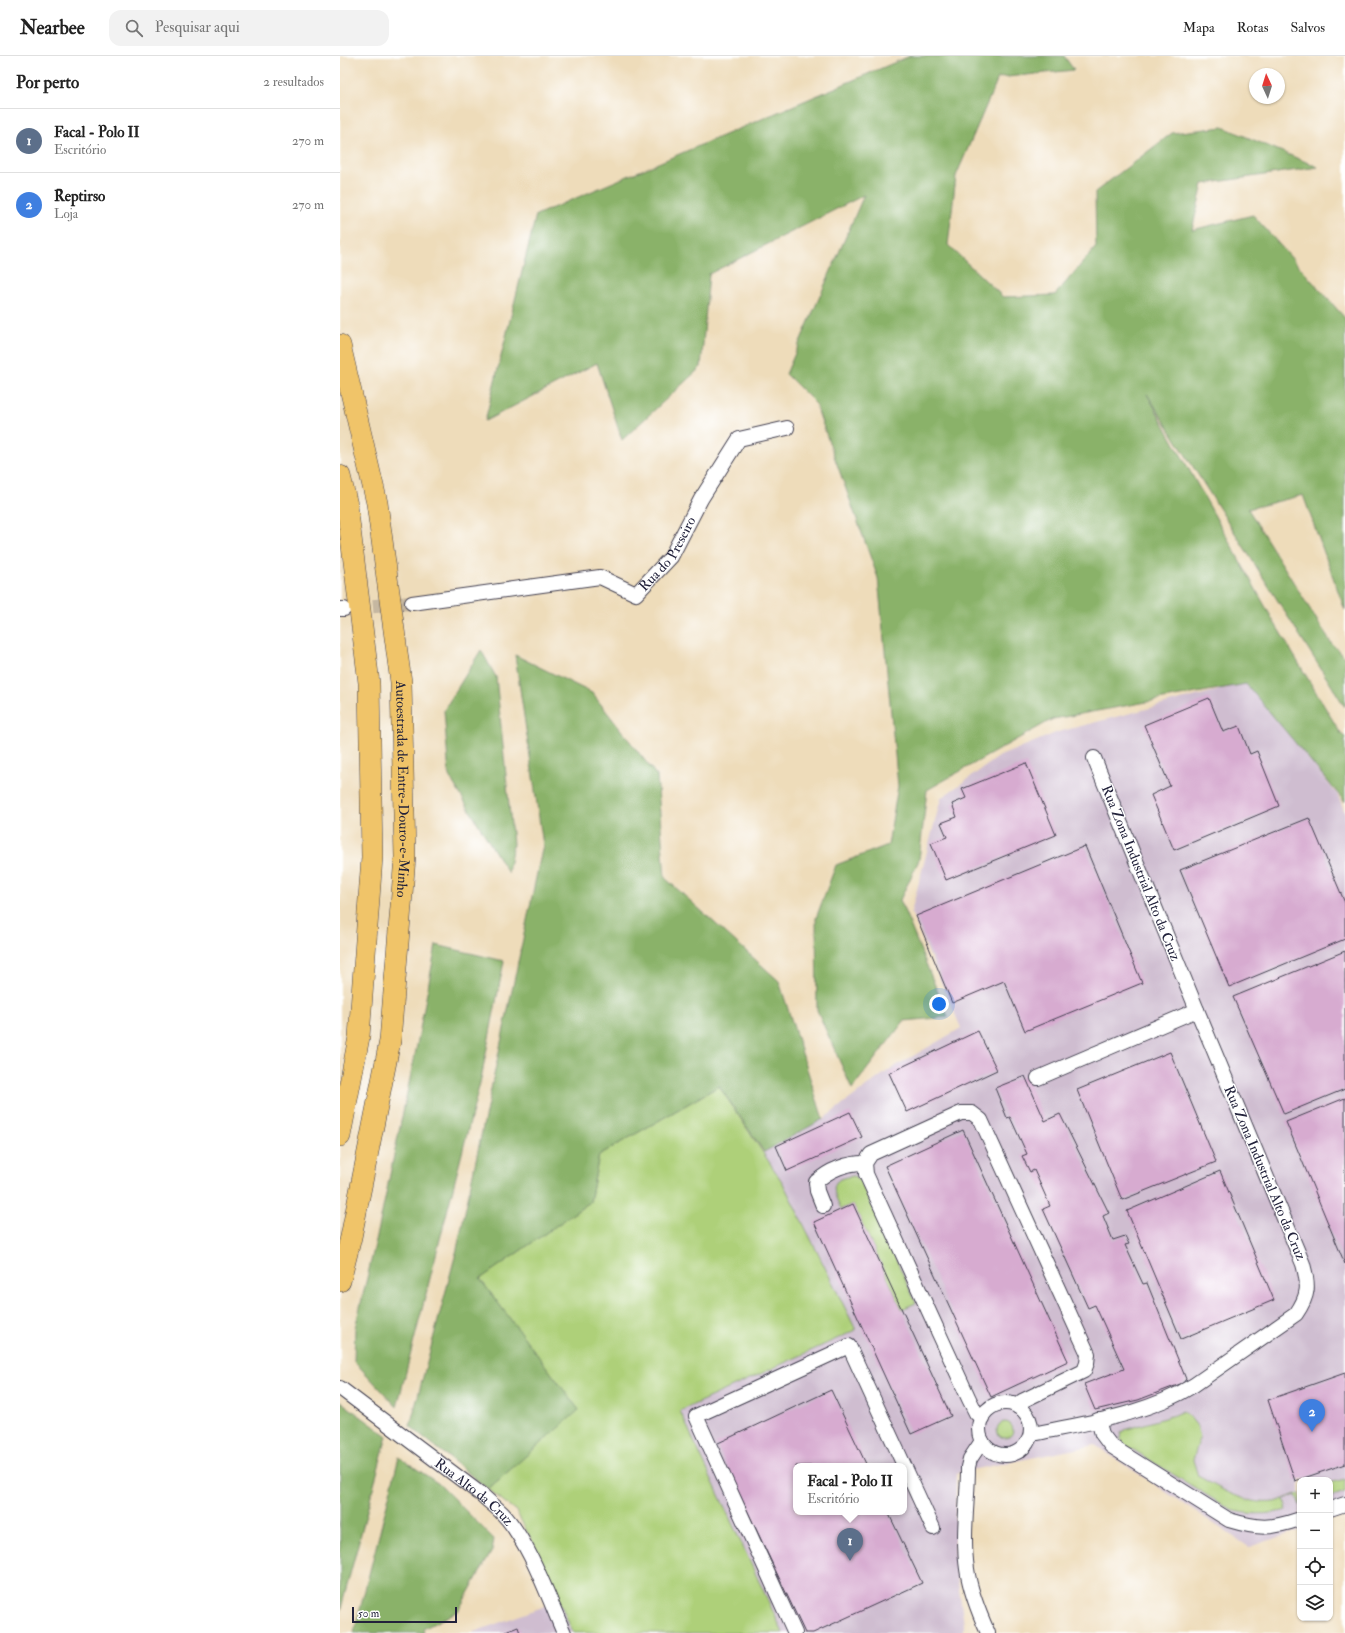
<!DOCTYPE html>
<html lang="pt">
<meta charset="utf-8">
<style>
:root{--surface:#fff;--page:#f2f2f2;--text:#222;--muted:#767676;--line:#e0e0e0;--accent:#1a73e8}
body{margin:0;font-family:"IM FELL Double Pica",serif;background:var(--page);color:var(--text)}
.controls{position:absolute;right:12px;bottom:12px;display:grid;overflow:hidden;border-radius:8px;box-shadow:0 1px 3px #0004}
.controls button{width:36px;height:36px;display:grid;place-items:center;padding:0;border:0;border-bottom:1px solid var(--line);background:var(--surface);color:var(--text);font:20px sans-serif}
.compass{position:absolute;left:909px;top:12px;width:36px;height:36px;border-radius:50%;background:var(--surface);box-shadow:0 1px 3px #0004;rotate:356deg}
.scale{position:absolute;left:12px;bottom:10px;width:105px;box-sizing:border-box;padding-left:4px;border:2px solid #22223b;border-top:0;font-size:11px;line-height:14px;white-space:nowrap;color:#22223b;-webkit-text-stroke:3px #fff;paint-order:stroke}
.you{position:absolute;left:599px;top:948px;width:14px;height:14px;margin:-10px;border:3px solid #fff;border-radius:50%;background:#1a73e8;box-shadow:0 0 0 6px #1a73e833}
.badge{display:grid;place-items:center;width:26px;height:26px;border-radius:50%;background:var(--accent);color:#fff;font-size:13px;font-weight:700}
.pin{position:absolute;translate:-50% -33px;filter:drop-shadow(0 1px 2px #0008)}
.pin::after{content:'';position:absolute;top:21px;width:14px;height:12px;background:inherit;clip-path:polygon(0 0,100% 0,50% 100%)}
.popup{position:absolute;left:453px;top:1407px;width:114px;height:52px;box-sizing:border-box;display:grid;place-content:center;border-radius:8px;background:var(--surface);filter:drop-shadow(0 1px 3px #0005);font-size:13px;white-space:nowrap;color:var(--muted)}
.popup b{font-size:15px;color:var(--text)}
.popup::after{content:'';position:absolute;left:50%;top:100%;margin-left:-8px;border:8px solid transparent;border-top-color:var(--surface)}
.list{margin:0;padding:0;list-style:none}
h2{display:flex;justify-content:space-between;align-items:center;height:52px;margin:0;padding:0 16px;font-size:17px}
h2 small{font-size:13px;font-weight:400;color:var(--muted)}
.list li{display:grid;grid-template-columns:26px 1fr auto;gap:12px;align-items:center;box-sizing:border-box;height:64px;padding:0 16px;border-top:1px solid var(--line)}
.list b{display:block;font-size:15px;white-space:nowrap}
.list p{margin:0;font-size:13px;white-space:nowrap;color:var(--muted)}
.list em{font-size:13px;font-style:normal;color:var(--muted)}
.icon{flex:none;width:22px;height:22px;fill:none;stroke:currentColor;stroke-width:2;stroke-linecap:round;stroke-linejoin:round}
.map{position:relative;flex:none;width:1005px;height:1577px;overflow:hidden}
header{display:flex;align-items:center;gap:24px;box-sizing:border-box;height:56px;padding:0 20px;background:var(--surface);border-bottom:1px solid var(--line)}
header strong{font-size:19px}
nav{display:flex;gap:22px;margin-inline-start:auto;font-size:14px}
.search{width:280px;height:36px;background:var(--page);display:flex;align-items:center;gap:10px;box-sizing:border-box;padding:0 14px;border-radius:12px;color:var(--muted);font-size:15px}
main{display:flex}
aside{flex:1;background:var(--surface)}
.map>svg:first-child{display:block}
</style>
<header>
<strong>Nearbee</strong>
<div class="search"><svg class="icon" aria-label="search" viewBox="0 0 24 24"><circle cx="10" cy="10" r="6"/><path d="M15 15l6 6"/></svg>Pesquisar aqui</div>
<nav><a>Mapa</a><a>Rotas</a><a>Salvos</a></nav>
</header>
<main>
<aside>
<h2>Por perto<small>2 resultados</small></h2>
<ul class="list">
<li><span class="badge" style="background:#5c6f8a">1</span><div><b>Facal - Polo II</b><p>Escritório</p></div><em>270 m</em></li>
<li><span class="badge" style="background:#3f7fe0">2</span><div><b>Reptirso</b><p>Loja</p></div><em>270 m</em></li>
</ul>
</aside>
<div class="map">
<svg width="1005" height="1577" viewBox="0 0 1005 1577">
<rect width="100%" height="100%" fill="#fff"/>
<filter id="ink" filterUnits="userSpaceOnUse"><feTurbulence type="fractalNoise" baseFrequency=".025" numOctaves="2"/><feDisplacementMap in="SourceGraphic" scale="8" xChannelSelector="R" yChannelSelector="G"/><feConvolveMatrix kernelMatrix="1 2 1 2 8 2 1 2 1" color-interpolation-filters="sRGB"/></filter>
<filter id="wash" filterUnits="userSpaceOnUse"><feTurbulence type="fractalNoise" baseFrequency=".012" numOctaves="4" result="noise"/><feDisplacementMap in="SourceGraphic" scale="16" xChannelSelector="R" yChannelSelector="G"/><feGaussianBlur stdDeviation="0.9" result="paint"/><feColorMatrix in="noise" values="0 0 0 0 0 0 0 0 0 0 0 0 0 0 0 0 0 1.4 0 .05"/><feComposite in="paint" operator="in"/></filter>
<g filter="url(#wash)">
<rect width="100%" height="100%" fill="#eedcba"/>
<path fill="#cfbdd0" fill-rule="evenodd" d="M906 627 998 739 1005 757V1458L990 1464V1424H960V1474L909 1491 755 1389 616 1417 615 1506 624 1568V1577H131L219 1545 199 1498 176 1455 148 1433 238 1354 250 1146 259 1099 424 1096 483 1063 549 1014 621 972 571 856 601 742 660 700 718 676ZM456 1410H564V1456H456Z"/>
<path fill="#aed079" stroke="#68795a" d="M379 1030 443 1127 516 1274 340 1355 443 1577H233L199 1498 176 1455 148 1433 238 1353 140 1223 250 1146 259 1099Z
M514 1120 521 1126 576 1247 562 1253 513 1148 501 1153C493 1136 487 1122 514 1120Z
M843 1355 849 1360 857 1370 860 1381 853 1404 858 1420C881 1433 906 1449 934 1446 938 1446 954 1438 960 1437V1450L956 1439 944 1443 947 1454C927 1459 910 1459 891 1454L784 1388 780 1383 781 1377 785 1374 834 1359Z
M657 1374a8 8 0 1 1 16 0a8 8 0 1 1-16 0Z
M1005 1423V1436L990 1441V1427Z"/>
<path fill="#8ab269" stroke="#566a52" d="M570 0H724L734 14 658 22 616 120 608 189 663 241 715 239 756 191 755 136 832 77 883 71 978 111 863 128 852 174 913 159 1005 262V554L963 439 908 453 991 587 1005 601V651L807 338 934 566 1001 678 1005 681V746L906 628 713 663 587 734 579 804 560 844 608 961 564 965 512 1033 477 954 476 862 496 809 548 789 558 730 538 522 475 347 446 318 524 139 369 218 361 311 282 384 257 307 145 365 196 159Z
M141 594 156 621 173 788 168 817 109 720 104 654Z
M175 599 252 637 317 720 325 822 439 925 483 1063 424 1096 379 1030 259 1099 250 1146 140 1223 239 1354 148 1433 70 1370 117 1193 203 789Z
M96 889 164 905 141 1023 57 1351 14 1305 15 1272 38 1176 77 989Z
M0 1345 47 1380 0 1556Z
M59 1401 99 1428 154 1483 152 1495 118 1555 83 1573 84 1577H14Z"/>
<g id="blocks">
<path fill="#d7abd0" d="M869 642 883 676 899 670 910 698 917 695 939 750 834 794 811 739 830 730 804 669Z
M686 707 716 779 606 824 591 787 607 781 601 767 617 761 612 748 626 742 622 733Z
M969 762 1005 847V883L889 931 840 814Z
M745 790 802 927 685 975 664 925 612 947 576 860Z
M1005 895V1033L944 1058 893 941Z
M638 975 657 1014 567 1056 549 1017Z
M830 996 876 1106 782 1144 737 1034Z
M685 1020 705 1065 720 1058 769 1157 763 1160 773 1184 785 1180 789 1188 785 1189 803 1228 807 1227 846 1323 843 1327 798 1344 755 1354 744 1328 784 1313 755 1249 748 1252 703 1153 710 1150 694 1114 690 1116 682 1100 687 1098 670 1061 667 1062 655 1032Z
M1005 1042V1208L946 1066Z
M510 1056 522 1081 447 1115 436 1090Z
M623 1074 728 1305 651 1341 545 1110Z
M880 1115 934 1244 841 1283 787 1155Z
M513 1148 611 1360 571 1378 474 1166Z
M1005 1317V1408L955 1425 928 1344Z
M491 1334 527 1410H456V1456H548L582 1527 473 1577H465L376 1388Z
M178 1571 180 1577H163Z"/>
</g>
</g>
<g filter="url(#ink)">
<use href="#blocks" fill-opacity="0" stroke="#413e4e" stroke-width="1"/>
<g fill="none" stroke-linecap="round" stroke-linejoin="round">
<path stroke="#c5b7a1" stroke-width="14" stroke-dasharray="14 7" stroke-linecap="butt" d="M12 552 72 547"/>
<g stroke="#413e4e" stroke-width="16">
<g id="minor">
<path id="s1" d="M72 547 260 521 296 538 331 501 361 443 399 383 447 372"/>
<path d="M0 553H4"/>
<path d="M698 1022 857 954"/>
<path d="M483 1150 477 1135 476 1126C489 1114 507 1107 525 1107"/>
<path id="s2" d="M0 1332 142 1439C148 1445 156 1451 162 1457 189 1485 208 1541 224 1577"/>
<circle cx="665" cy="1373" r="26"/>
<path d="M642 1362 636 1357 629 1343 526 1118 525 1107 531 1098 621 1057H632L641 1064 748 1298 747 1307 744 1315 682 1345 678 1351"/>
<path d="M758 1364 762 1378 771 1390 889 1464C919 1473 931 1473 960 1463"/>
<path d="M691 1376 698 1377C751 1366 808 1358 854 1329L956 1258C969 1239 969 1230 963 1208L857 954 754 702"/>
<path d="M642 1385 630 1403 628 1411C628 1445 622 1479 627 1513 630 1535 639 1557 648 1577"/>
<path d="M990 1453 1005 1448"/>
<path d="M455 1577 356 1360 509 1290 593 1472"/>
</g>
</g>
<g stroke="#413e4e" stroke-width="22">
<g id="highway">
<path id="s3" d="M0 289 37 447 61 626 65 801 50 985 11 1181 0 1225"/>
<path d="M0 420 7 449 29 627 32 801 19 981 0 1080"/>
</g>
</g>
<use href="#minor" stroke="#fff" stroke-width="14"/>
<use href="#highway" stroke="#f0c469" stroke-width="21"/>
</g>
</g>
<g text-anchor="middle" dominant-baseline="central" stroke-width="3" stroke-linejoin="round" paint-order="stroke">
<g font-size="14" fill="#22223b" stroke="#fff">
<text stroke="none"><textPath href="#s1" startOffset="281">Rua do Preseiro</textPath></text>
<text stroke="none"><textPath href="#s3" startOffset="450">Autoestrada de Entre-Douro-e-Minho</textPath></text>
<text transform="translate(801 817) rotate(68)">Rua Zona Industrial Alto da Cruz</text>
<text transform="translate(925 1117) rotate(67)">Rua Zona Industrial Alto da Cruz</text>
<text stroke="none"><textPath href="#s2" startOffset="170">Rua Alto da Cruz</textPath></text>
</g>
</g>
</svg>
<div class="controls">
<button>+</button>
<button>−</button>
<button><svg class="icon" aria-label="locate" viewBox="0 0 24 24"><circle cx="12" cy="12" r="6"/><path d="M12 2v4M12 18v4M2 12h4M18 12h4"/></svg></button>
<button><svg class="icon" aria-label="layers" viewBox="0 0 24 24"><path d="M12 4l9 5-9 5-9-5zM3 14l9 5 9-5"/></svg></button>
</div>
<svg class="compass" viewBox="-18 -18 36 36"><path d="M0-13l5 13h-10z" fill="#e53935"/><path d="M0 13l5-13h-10z" fill="#767676"/></svg>
<div class="scale">50 m</div>
<div class="you"></div>
<div class="pin badge" style="left:510px;top:1505px;background:#5c6f8a">1</div>
<div class="popup"><b>Facal - Polo II</b>Escritório</div>
<div class="pin badge" style="left:972px;top:1376px;background:#3f7fe0">2</div>
</div>
</main>
